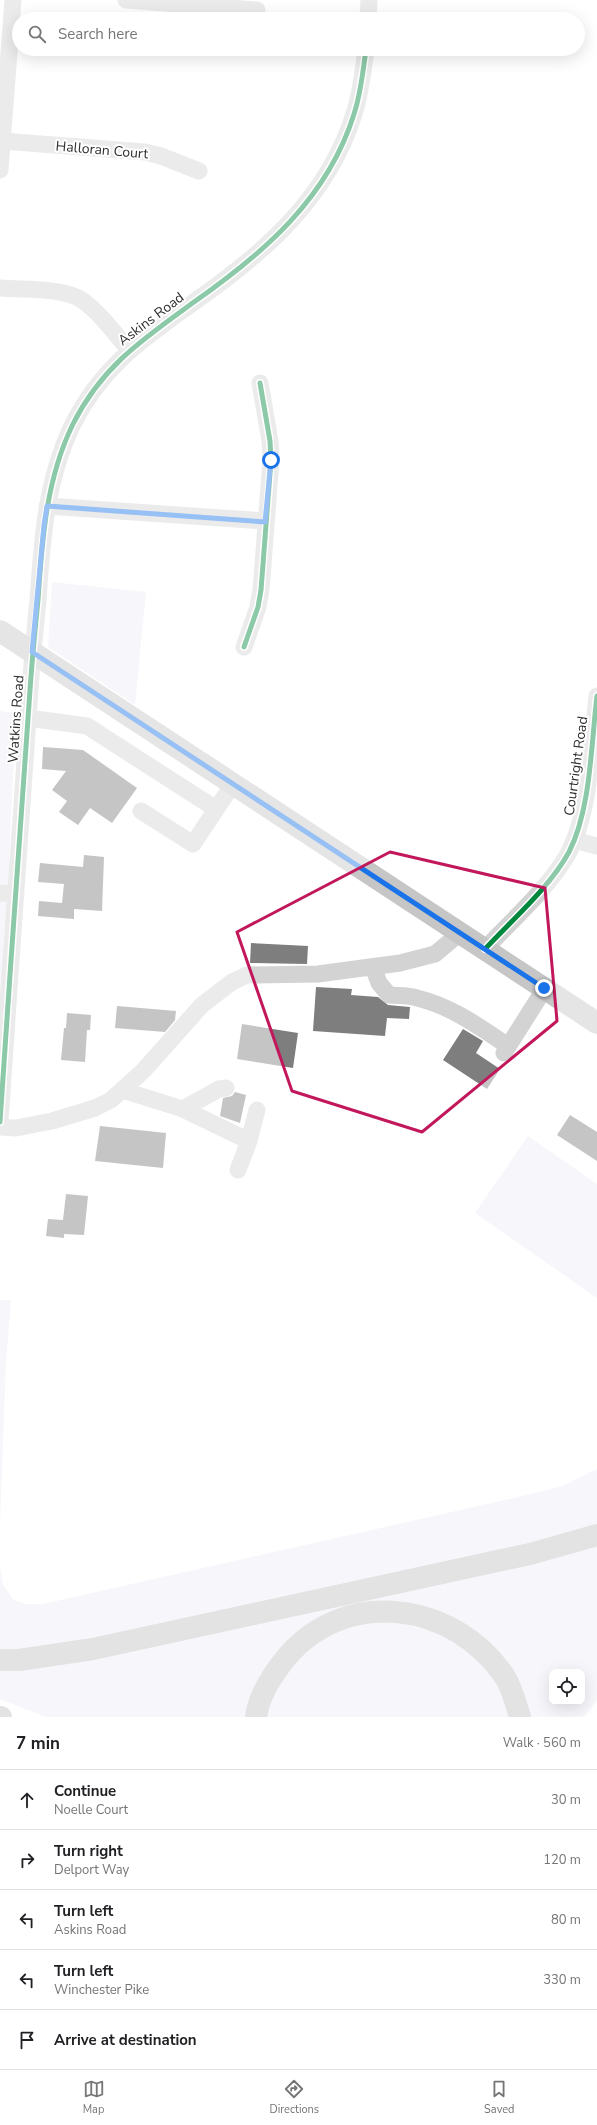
<!DOCTYPE html>
<meta charset="utf-8">
<style>
:root{--surface:#fff;--page:#f6f6f6;--text:#202124;--muted:#757577;--line:#e0e0e0;--accent:#777}
body{margin:0;font-family:"Nunito Sans",sans-serif;background:var(--page);color:var(--text)}
.controls{position:absolute;right:12px;bottom:12px;display:grid;overflow:hidden;border-radius:8px;box-shadow:0 4px 16px #0002}
.controls button{width:36px;height:36px;display:grid;place-items:center;padding:0;border:0;border-bottom:1px solid var(--line);background:var(--surface);color:var(--text);font:20px sans-serif}
.stop{position:absolute;width:12px;height:12px;margin:-9px;border:3px solid #1a73e8;border-radius:50%;background:#fff}
.stop.end{background:#1a73e8;border-color:#fff;box-shadow:0 1px 4px #0008}
.list{margin:0;padding:0;list-style:none}
h2{display:flex;justify-content:space-between;align-items:center;height:52px;margin:0;padding:0 16px;font-size:17px}
h2 small{font-size:13px;font-weight:400;color:var(--muted)}
.list li{display:grid;grid-template-columns:26px 1fr auto;gap:12px;align-items:center;box-sizing:border-box;height:60px;padding:0 16px;border-top:1px solid var(--line)}
.list b{display:block;font-size:15px;white-space:nowrap}
.list p{margin:0;font-size:13px;white-space:nowrap;color:var(--muted)}
.list em{font-size:13px;font-style:normal;color:var(--muted)}
.icon{flex:none;width:22px;height:22px;fill:none;stroke:currentColor;stroke-width:2;stroke-linecap:round;stroke-linejoin:round}
.map{position:relative;flex:none;width:597px;height:1717px;overflow:hidden}
.search{position:absolute;background:var(--surface);box-shadow:0 4px 16px #0002;left:12px;right:12px;top:12px;height:44px;display:flex;align-items:center;gap:10px;box-sizing:border-box;padding:0 14px;border-radius:22px;color:var(--muted);font-size:15px}
.sheet{height:352px;background:var(--surface)}
nav{display:flex;justify-content:space-around;align-items:center;box-sizing:border-box;height:56px;border-top:1px solid var(--line);background:var(--surface);font-size:11px;color:var(--muted)}
nav a{display:grid;justify-items:center;gap:2px}
nav .on{color:var(--accent)}
.map>svg:first-child{display:block}
</style>
<div class="map">
<svg width="597" height="1717" viewBox="0 0 597 1717">
<rect width="100%" height="100%" fill="#fff"/>
<path fill="#edebf5" fill-rule="evenodd" d="M52 582 146 592 135 705 48 647Z
M0 711 16 713 8 889H0Z
M0 898 7 899 0 1014Z
M528 1136 597 1184V1298L475 1213Z
M0 1300H11L6 1362 0 1525Z
M597 1469V1529L138 1631 0 1654V1567L3 1584 13 1600 26 1604H43L518 1497 563 1486Z
M597 1542V1700L584 1717H526L486 1643 342 1609 249 1717H45L0 1699V1667ZM552 1672H582V1702H552Z
M378 1620H405L447 1633 494 1675 511 1717H263L279 1679 313 1642 347 1627Z"/>
<path fill="#7e7e7e" d="M43 747 83 750 137 788 112 823 90 808 78 825 59 812 67 801 52 790 66 771 42 769Z
M84 855 104 857 102 911 74 909V919L38 916 39 901 62 903 64 884 38 882 40 863 83 867Z
M251 943 308 946 307 964 250 963Z
M316 987 352 989 351 995 378 997 388 1005 410 1007 409 1019 387 1018 385 1036 313 1031Z
M117 1006 176 1011 175 1020 165 1032 115 1028Z
M67 1013 91 1015 90 1030H87L85 1062 61 1060 64 1028H66Z
M242 1024 298 1033 293 1068 237 1059Z
M463 1029 483 1041 476 1053 500 1069 487 1089 443 1060Z
M235 1092 246 1095 240 1123 220 1116 223 1098 232 1096Z
M570 1115 597 1132V1161L557 1135Z
M100 1126 166 1133 163 1168 95 1161Z
M66 1194 88 1196 84 1235 64 1234V1238L46 1236 48 1219 63 1220Z"/>
<g fill="none" stroke-linecap="round" stroke-linejoin="round">
<path stroke="#d3d3d3" stroke-width="17" d="M126 0 257 10
M368 19 369 0
M2 141 145 152 161 156 199 171
M0 170 13 0
M0 288C24 290 52 288 74 296 92 302 116 335 129 350
M47 506 265 521
M244 647 258 607 261 590 271 460 270 441 260 383
M28 718 87 726 216 809
M141 811 193 844 233 784
M574 840 597 846
M0 893 16 894
M485 949C512 920 550 887 569 852 591 809 591 744 597 696
M373 967 379 983 389 995C398 996 408 995 417 998 451 1006 480 1027 508 1046
M504 1053 545 988
M122 1090 183 1109 219 1089 226 1088
M183 1109 249 1141 257 1110
M0 1122C10 978 19 834 30 690 32 660 35 630 38 600 42 540 46 479 73 424 102 366 143 339 194 302 264 253 328 198 354 114 361 93 363 71 366 49
M0 1127 16 1128 52 1121 95 1108 111 1100 143 1071 202 1005 232 982 247 975 318 974 400 963 435 954 460 933
M238 1170 249 1141"/>
<path stroke="#c6c6c6" stroke-width="22" d="M0 631 597 1023"/>
<path stroke="#c0c0c0" stroke-width="22" d="M0 1660H19L93 1649 530 1554 597 1535
M0 1717H1
M256 1717C259 1695 272 1675 286 1658 346 1586 455 1602 505 1677 512 1688 516 1704 520 1717"/>
<g stroke="#fff" stroke-width="8">
<path id="cycleway" d="M244 647 258 607 261 590 271 460 270 441 260 383
M485 949C512 920 550 887 569 852 591 809 591 744 597 696
M0 1122C10 978 19 834 30 690 32 660 35 630 38 600 42 540 46 479 73 424 102 366 143 339 194 302 264 253 328 198 354 114 361 93 363 71 366 49"/>
</g>
<use href="#cycleway" stroke="#00873e" stroke-width="5"/>
</g>
<g fill="none" stroke-linecap="round" stroke-linejoin="round">
<path stroke="#1a73e8" stroke-width="5" d="M271 460 265 522 47 506 44 525 32 652 544 988"/>
</g>
<path d="M0 0H597V1717H0ZM390 852 545 888 557 1021 422 1132 292 1091 237 932Z" fill="#fff" fill-opacity=".55" fill-rule="evenodd"/>
<path fill="none" stroke="#c2185b" stroke-width="3" stroke-linejoin="round" d="M390 852 545 888 557 1021 422 1132 292 1091 237 932Z"/>
<g text-anchor="middle" dominant-baseline="central" stroke-width="4" stroke-linejoin="round" paint-order="stroke">
<g font-size="14" fill="#2e2e2e" stroke="#fff">
<text transform="translate(102 150) rotate(5)">Halloran Court</text>
<text transform="translate(151 319) rotate(-37)">Askins Road</text>
<text transform="translate(16 719) rotate(-86)">Watkins Road</text>
<text transform="translate(576 766) rotate(-82)">Courtright Road</text>
</g>
</g>
</svg>
<div class="controls">
<button><svg class="icon" aria-label="locate" viewBox="0 0 24 24"><circle cx="12" cy="12" r="6"/><path d="M12 2v4M12 18v4M2 12h4M18 12h4"/></svg></button>
</div>
<div class="stop" style="left:271px;top:460px"></div>
<div class="stop end" style="left:544px;top:988px"></div>
<div class="search"><svg class="icon" aria-label="search" viewBox="0 0 24 24"><circle cx="10" cy="10" r="6"/><path d="M15 15l6 6"/></svg>Search here</div>
</div>
<section class="sheet">
<h2>7 min<small>Walk · 560 m</small></h2>
<ul class="list">
<li><svg class="icon" aria-label="ahead" viewBox="0 0 24 24"><path d="M12 20V5M6 11l6-6 6 6"/></svg><div><b>Continue</b><p>Noelle Court</p></div><em>30 m</em></li>
<li><svg class="icon" aria-label="right" viewBox="0 0 24 24"><path d="M7 20v-9h11M14 6l5 5-5 5"/></svg><div><b>Turn right</b><p>Delport Way</p></div><em>120 m</em></li>
<li><svg class="icon" aria-label="left" viewBox="0 0 24 24"><path d="M17 20v-9H6M10 6l-5 5 5 5"/></svg><div><b>Turn left</b><p>Askins Road</p></div><em>80 m</em></li>
<li><svg class="icon" aria-label="left" viewBox="0 0 24 24"><path d="M17 20v-9H6M10 6l-5 5 5 5"/></svg><div><b>Turn left</b><p>Winchester Pike</p></div><em>330 m</em></li>
<li><svg class="icon" aria-label="arrive" viewBox="0 0 24 24"><path d="M6 21V4h12l-3 4 3 4H6"/></svg><div><b>Arrive at destination</b></div></li>
</ul>
</section>
<nav>
<a class="on"><svg class="icon" aria-label="map" viewBox="0 0 24 24"><path d="M3 6l6-2 6 2 6-2v14l-6 2-6-2-6 2zM9 4v14M15 6v14"/></svg>Map</a>
<a><svg class="icon" aria-label="directions" viewBox="0 0 24 24"><path d="M12 3l9 9-9 9-9-9zM9 14v-3h6M13 9l2 2-2 2"/></svg>Directions</a>
<a><svg class="icon" aria-label="saved" viewBox="0 0 24 24"><path d="M7 4h10v16l-5-4-5 4z"/></svg>Saved</a>
</nav>
